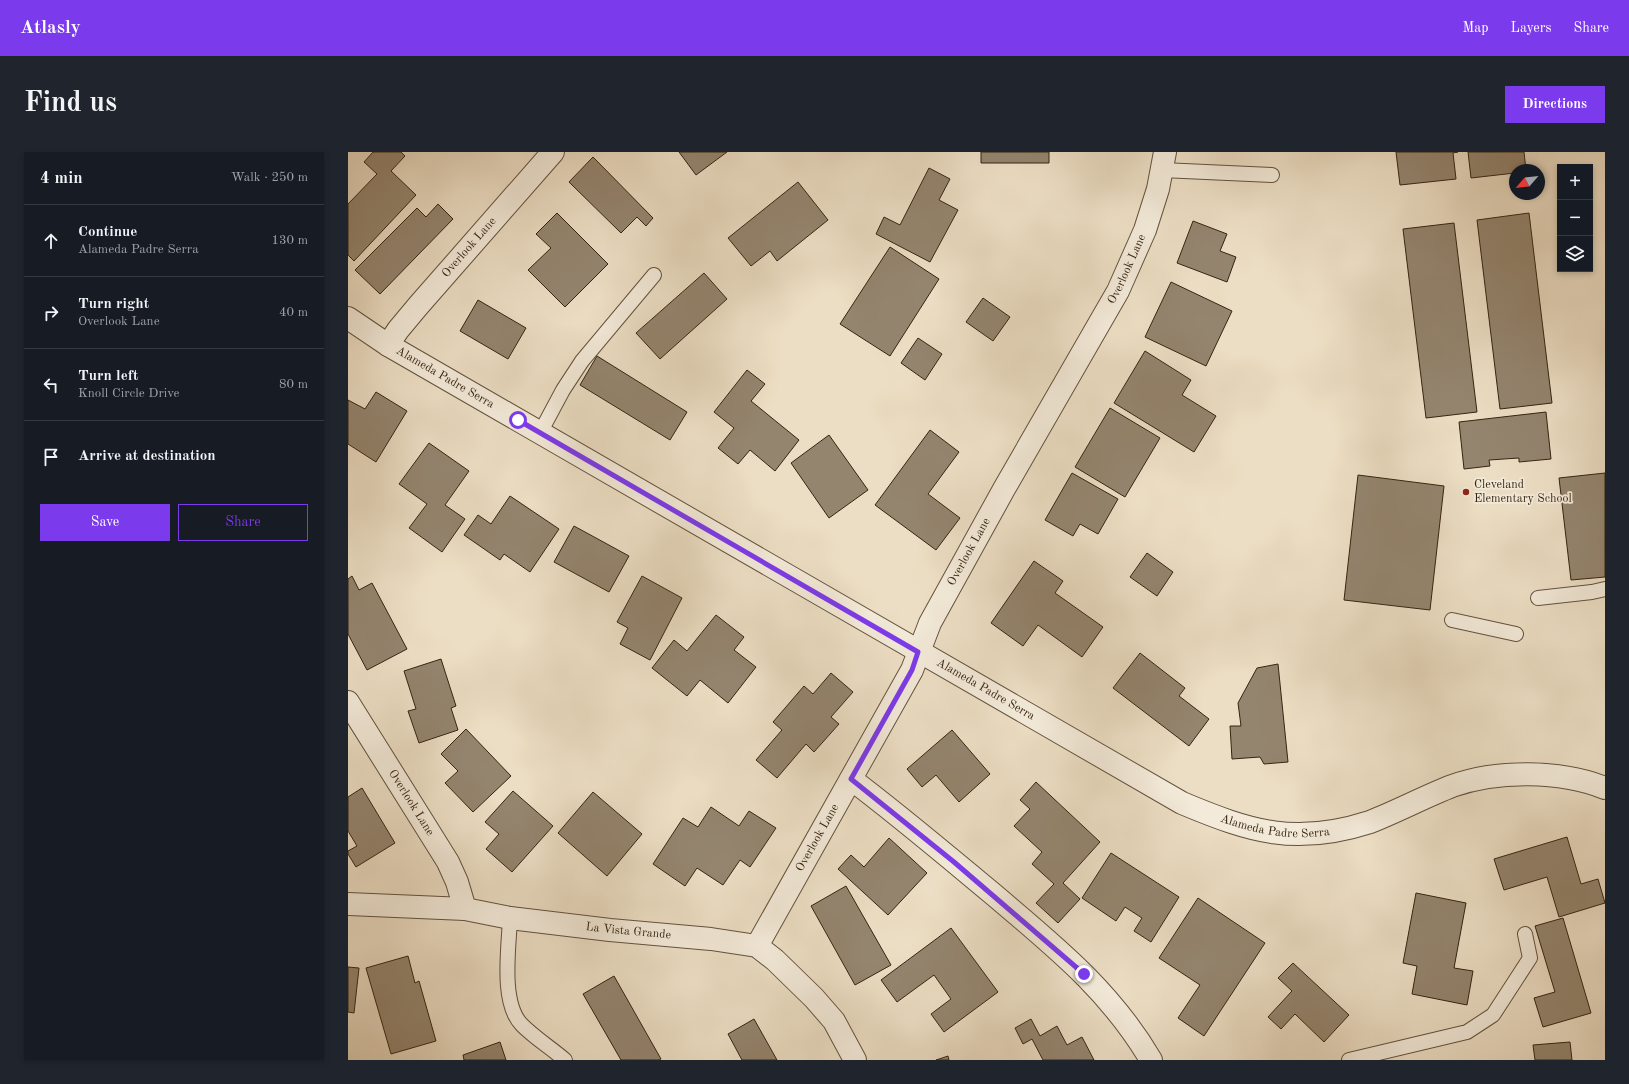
<!DOCTYPE html>
<meta charset="utf-8">
<style>
:root{--surface:#171b24;--page:#20242c;--text:#f1f3f6;--muted:#9ea1a6;--line:#363941;--accent:#7c3aed}
body{margin:0;font-family:"Old Standard TT",serif;background:var(--page);color:var(--text)}
.controls{position:absolute;right:12px;top:12px;display:grid;overflow:hidden;border-radius:0px;box-shadow:0 2px 6px #0003}
.controls button{width:36px;height:36px;display:grid;place-items:center;padding:0;border:0;border-bottom:1px solid var(--line);background:var(--surface);color:var(--text);font:20px sans-serif}
.compass{position:absolute;left:1161px;top:12px;width:36px;height:36px;border-radius:50%;background:var(--surface);box-shadow:0 2px 6px #0003;rotate:242deg}
.stop{position:absolute;width:12px;height:12px;margin:-9px;border:3px solid #7c3aed;border-radius:50%;background:#fff}
.stop.end{background:#7c3aed;border-color:#fff;box-shadow:0 1px 4px #0008}
.list{margin:0;padding:0;list-style:none}
h2{display:flex;justify-content:space-between;align-items:center;height:52px;margin:0;padding:0 16px;font-size:17px}
h2 small{font-size:13px;font-weight:400;color:var(--muted)}
.list li{display:grid;grid-template-columns:26px 1fr auto;gap:12px;align-items:center;box-sizing:border-box;height:72px;padding:0 16px;border-top:1px solid var(--line)}
.list b{display:block;font-size:15px;white-space:nowrap}
.list p{margin:0;font-size:13px;white-space:nowrap;color:var(--muted)}
.list em{font-size:13px;font-style:normal;color:var(--muted)}
.actions{display:flex;gap:8px;padding:12px 16px}
.actions a{flex:1;padding:9px 0;border:1px solid var(--accent);border-radius:0px;text-align:center;font-size:14px;color:var(--accent)}
.actions .main{background:var(--accent);color:#fff}
.icon{flex:none;width:22px;height:22px;fill:none;stroke:currentColor;stroke-width:2;stroke-linecap:round;stroke-linejoin:round}
.map{position:relative;flex:none;width:1257px;height:908px;overflow:hidden;border-radius:0px}
header{display:flex;align-items:center;gap:24px;box-sizing:border-box;height:56px;padding:0 20px;background:var(--accent);color:#fff}
header strong{font-size:19px}
nav{display:flex;gap:22px;margin-inline-start:auto;font-size:14px}
.intro{display:flex;align-items:center;justify-content:space-between;box-sizing:border-box;height:96px;padding:0 24px}
h1{margin:0;font-size:28px}
.button{padding:10px 18px;border-radius:0px;background:var(--accent);color:#fff;font-size:14px;font-weight:700}
main{display:flex;gap:24px;padding:0 24px}
aside{flex:1;background:var(--surface);border-radius:0px;box-shadow:0 2px 6px #0003}
.map>svg:first-child{display:block}
</style>
<header>
<strong>Atlasly</strong>
<nav><a>Map</a><a>Layers</a><a>Share</a></nav>
</header>
<div class="intro"><h1>Find us</h1><a class="button">Directions</a></div>
<main>
<aside>
<h2>4 min<small>Walk · 250 m</small></h2>
<ul class="list">
<li><svg class="icon" aria-label="ahead" viewBox="0 0 24 24"><path d="M12 20V5M6 11l6-6 6 6"/></svg><div><b>Continue</b><p>Alameda Padre Serra</p></div><em>130 m</em></li>
<li><svg class="icon" aria-label="right" viewBox="0 0 24 24"><path d="M7 20v-9h11M14 6l5 5-5 5"/></svg><div><b>Turn right</b><p>Overlook Lane</p></div><em>40 m</em></li>
<li><svg class="icon" aria-label="left" viewBox="0 0 24 24"><path d="M17 20v-9H6M10 6l-5 5 5 5"/></svg><div><b>Turn left</b><p>Knoll Circle Drive</p></div><em>80 m</em></li>
<li><svg class="icon" aria-label="arrive" viewBox="0 0 24 24"><path d="M6 21V4h12l-3 4 3 4H6"/></svg><div><b>Arrive at destination</b></div></li>
</ul>
<div class="actions"><a class="main">Save</a><a>Share</a></div>
</aside>
<div class="map">
<svg width="1257" height="908" viewBox="0 0 1257 908">
<rect width="100%" height="100%" fill="#ecdec4"/>
<filter id="stains"><feTurbulence type="fractalNoise" baseFrequency=".005" numOctaves="4"/><feColorMatrix values="0 0 0 0 .2 0 0 0 0 .09 0 0 0 0 .02 0 0 0 .5 -.17"/></filter>
<radialGradient id="worn" r=".72"><stop offset=".6" stop-color="#630" stop-opacity="0"/><stop offset="1" stop-color="#630" stop-opacity=".3"/></radialGradient>
<path fill="#94856f" stroke="#352412" d="M25 0H53L57 4 43 19 68 43 6 109 0 103V52L29 22 16 10Z
M331 0H379L348 23Z
M633 0H701V11H633Z
M1048 0H1110L1105 1 1108 27 1052 33Z
M1120 0H1176L1178 18H1167V21L1123 26Z
M245 5 305 66 298 74 289 65 273 81 221 30Z
M581 16 602 27 591 48 610 58 582 110 528 82 536 65 552 73Z
M450 30 480 68 429 109 422 99 403 114 380 86Z
M90 52 105 67 32 142 7 118 69 56 78 65Z
M209 61 260 112 217 155 180 118 203 96 188 82Z
M1181 61 1204 251 1152 257 1129 68Z
M845 69 879 82 872 99 888 105 879 130 829 111Z
M1106 71 1129 260 1078 266 1055 77Z
M542 95 591 127 542 204 492 172Z
M356 121 379 147 312 207 288 181Z
M823 130 884 159 858 214 797 185Z
M635 146 662 165 645 189 618 170Z
M130 148 178 176 160 207 112 179Z
M570 186 594 202 577 228 553 211Z
M797 199 843 228 834 243 868 264 846 300 766 251Z
M249 204 339 260 322 288 232 233Z
M399 218 417 232 403 249 451 288 427 319 402 298 390 312 370 296 386 276 366 260Z
M28 240 59 259 28 310 0 292V248L17 257Z
M762 256 812 286 777 345 727 315Z
M1198 260 1203 307 1171 310V306L1141 308 1142 314 1116 317 1111 270Z
M582 278 611 300 580 342 612 366 588 398 527 353Z
M481 283 520 338 481 366 443 311Z
M81 291 121 319 97 353 117 367 94 400 61 376 79 352 51 332Z
M724 321 770 347 750 382 732 372 725 384 697 368Z
M1257 321V425L1223 428 1211 326Z
M1010 323 1096 334 1082 458 996 448Z
M162 344 211 377 182 420 156 402 152 408 116 383 130 363 143 372Z
M226 374 281 404 261 440 206 410Z
M799 401 825 420 809 444 782 425Z
M686 409 715 429 707 441 755 475 734 505 690 473 675 494 643 471Z
M4 424 11 438 24 431 59 497 19 518 0 482V427Z
M294 424 334 446 302 508 272 492 280 476 269 470Z
M368 463 396 485 386 498 408 515 380 551 352 528 339 544 304 516 326 488 339 499Z
M792 501 837 536 831 544 861 567 841 594 765 536Z
M93 507 108 554 103 556 110 578 71 591 60 559 68 557 56 519Z
M930 512 940 610 916 612 912 605 884 607 882 574H893L890 551 909 516Z
M483 521 505 540 483 565 491 572 466 600 458 592 429 626 408 608 434 578 425 570 456 534 465 542Z
M118 577 163 624 125 660 97 631 110 619 93 602Z
M604 578 642 622 611 650 588 623 574 635 559 617Z
M688 630 752 690 715 731 732 747 710 771 688 751 706 732 684 712 694 700 666 674 682 657 672 648Z
M14 636 47 691 8 715 0 702V699L9 694 0 679V645Z
M165 639 205 674 164 720 138 697 151 682 137 670Z
M245 640 294 682 259 724 210 681Z
M363 655 391 674 401 659 428 676 402 715 392 708 375 733 349 716 337 734 305 712 335 666 350 675Z
M1219 685 1233 732 1250 727 1257 751 1211 765 1199 725 1156 738 1146 707Z
M541 686 579 721 540 763 490 717 503 703 516 715Z
M763 701 831 745 803 790 786 779 794 766 777 755 768 769 734 746Z
M498 734 543 813 507 833 463 754Z
M1068 741 1118 751 1106 816 1125 819 1119 853 1064 842 1069 814 1055 811Z
M850 746 917 791 856 884 830 866 852 833 811 806Z
M1215 766 1243 861 1195 875 1186 846 1207 840 1187 774Z
M603 776 650 840 596 880 583 862 603 847 586 823 549 850 533 828Z
M60 804 67 831 71 829 88 889 43 902 18 816Z
M945 811 1001 863 976 890 947 862 933 877 920 865 944 839 930 826Z
M0 815 11 816 6 861 0 860Z
M266 824 313 907 311 908H273L235 842Z
M406 867 429 908H394L380 882Z
M683 867 692 884 709 874 719 893 734 885 746 908H695L684 887 675 892 667 876Z
M152 890 158 908H116L115 903Z
M1222 890 1224 908H1187L1185 893Z
M600 904 601 908H588Z"/>
<g fill="none" stroke-linecap="round" stroke-linejoin="round">
<g stroke="#63523e" stroke-width="16">
<path id="service" d="M814 18 924 23
M192 281 215 238 234 209 306 123
M1190 446 1244 440 1257 437
M1104 468 1168 482
M162 766C161 795 152 851 174 873 187 886 203 896 217 908
M1001 908 1119 880 1145 863 1182 806 1177 782"/>
</g>
<g stroke="#63523e" stroke-width="24">
<g id="minor">
<path id="s1" d="M40 193 50 178 70 154 205 0"/>
<path id="s2" d="M0 550 100 710 109 730 117 757"/>
<path d="M503 627C552 664 598 703 645 742 706 794 761 837 803 908"/>
<path id="s3" d="M0 752 117 757 162 766 262 778 363 787 409 794 427 808 466 846 486 869 507 908"/>
<path id="s4" d="M409 794 564 518 582 471 656 337 770 139 797 78 810 37 817 0"/>
</g>
</g>
<g stroke="#63523e" stroke-width="24">
<g id="tertiary">
<path id="s5" d="M0 166 40 193 834 651C903 680 948 694 1022 670 1050 659 1076 645 1104 634 1149 618 1212 618 1257 636"/>
</g>
</g>
<use href="#service" stroke="#f3ead9" stroke-width="14"/>
<use href="#minor" stroke="#f3ead9" stroke-width="22"/>
<use href="#tertiary" stroke="#f3ead9" stroke-width="22"/>
</g>
<g fill="none" stroke-linecap="round" stroke-linejoin="round">
<path stroke="#7c3aed" stroke-width="5" d="M170 268 570 500 564 518 503 627 606 710 736 822"/>
</g>
<circle fill="#8f2418" stroke="#f3ead9" stroke-width="1.5" cx="1118" cy="340" r="4"/>
<g text-anchor="middle" dominant-baseline="central" stroke-width="3.5" stroke-linejoin="round" paint-order="stroke">
<g font-size="12" fill="#352412" stroke="#f3ead9">
<text stroke="none"><textPath href="#s1" startOffset="127">Overlook Lane</textPath></text>
<text stroke="none"><textPath href="#s4" startOffset="772">Overlook Lane</textPath></text>
<text stroke="none"><textPath href="#s5" startOffset="114">Alameda Padre Serra</textPath></text>
<text stroke="none"><textPath href="#s4" startOffset="448">Overlook Lane</textPath></text>
<text stroke="none"><textPath href="#s5" startOffset="738">Alameda Padre Serra</textPath></text>
<text stroke="none"><textPath href="#s2" startOffset="119">Overlook Lane</textPath></text>
<text stroke="none"><textPath href="#s5" startOffset="1062">Alameda Padre Serra</textPath></text>
<text stroke="none"><textPath href="#s4" startOffset="124">Overlook Lane</textPath></text>
<text stroke="none"><textPath href="#s3" startOffset="282">La Vista Grande</textPath></text>
</g>
<g font-size="12" fill="#352412" stroke="#f3ead9" text-anchor="start">
<text x="1126" y="333">Cleveland<tspan x="1126" dy="14">Elementary School</tspan></text>
</g>
</g>
<rect width="100%" height="100%" filter="url(#stains)"/>
<rect width="100%" height="100%" fill="url(#worn)"/>
</svg>
<div class="controls">
<button>+</button>
<button>−</button>
<button><svg class="icon" aria-label="layers" viewBox="0 0 24 24"><path d="M12 4l9 5-9 5-9-5zM3 14l9 5 9-5"/></svg></button>
</div>
<svg class="compass" viewBox="-18 -18 36 36"><path d="M0-13l5 13h-10z" fill="#e53935"/><path d="M0 13l5-13h-10z" fill="#9ea1a6"/></svg>
<div class="stop" style="left:170px;top:268px"></div>
<div class="stop end" style="left:736px;top:822px"></div>
</div>
</main>
